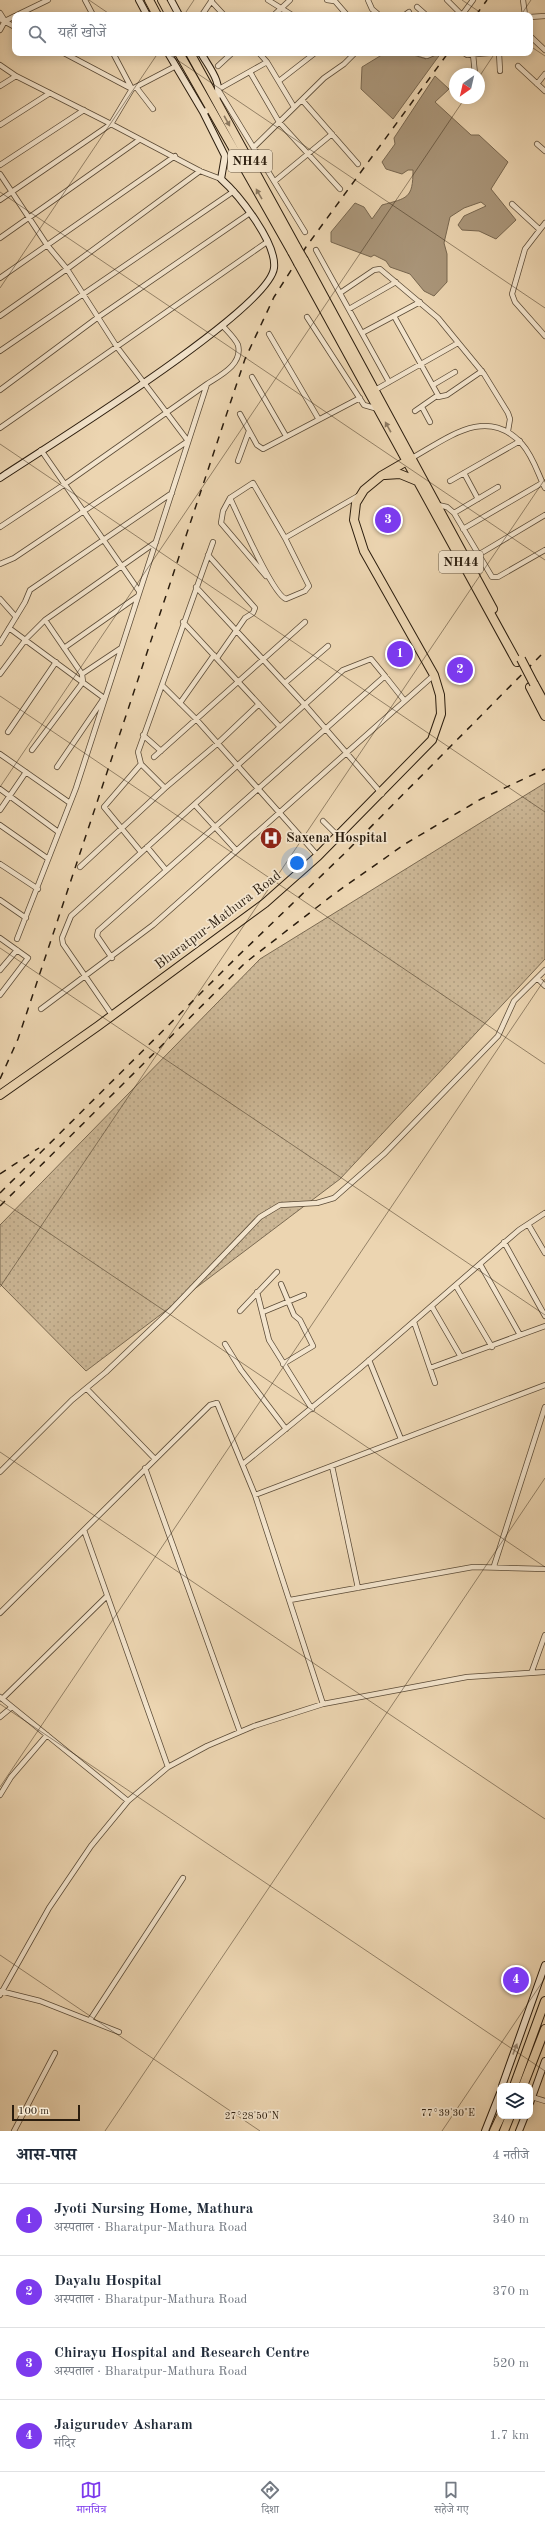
<!DOCTYPE html>
<html lang="hi">
<meta charset="utf-8">
<style>
:root{--surface:#fff;--page:#f6f6f7;--text:#1f2937;--muted:#747a83;--line:#e0e1e3;--accent:#7c3aed}
body{margin:0;font-family:"Old Standard TT","Noto Serif Devanagari",serif;background:var(--page);color:var(--text)}
.controls{position:absolute;right:12px;bottom:12px;display:grid;overflow:hidden;border-radius:8px;box-shadow:0 2px 10px #0003}
.controls button{width:36px;height:36px;display:grid;place-items:center;padding:0;border:0;border-bottom:1px solid var(--line);background:var(--surface);color:var(--text);font:20px sans-serif}
.compass{position:absolute;left:449px;top:68px;width:36px;height:36px;border-radius:50%;background:var(--surface);box-shadow:0 2px 10px #0003;rotate:214deg}
.scale{position:absolute;left:12px;bottom:10px;width:68px;box-sizing:border-box;padding-left:4px;border:2px solid #2b1d0e;border-top:0;font-size:11px;line-height:14px;white-space:nowrap;color:#2b1d0e;-webkit-text-stroke:3px #f3e4cc;paint-order:stroke}
.you{position:absolute;left:297px;top:863px;width:14px;height:14px;margin:-10px;border:3px solid #fff;border-radius:50%;background:#1a73e8;box-shadow:0 0 0 6px #1a73e833}
.badge{display:grid;place-items:center;width:26px;height:26px;border-radius:50%;background:var(--accent);color:#fff;font-size:13px;font-weight:700}
.pin{position:absolute;translate:-50% -50%;border:2px solid #fff;box-shadow:0 1px 4px #0006}
.list{margin:0;padding:0;list-style:none}
h2{display:flex;justify-content:space-between;align-items:center;height:52px;margin:0;padding:0 16px;font-size:17px}
h2 small{font-size:13px;font-weight:400;color:var(--muted)}
.list li{display:grid;grid-template-columns:26px 1fr auto;gap:12px;align-items:center;box-sizing:border-box;height:72px;padding:0 16px;border-top:1px solid var(--line)}
.list b{display:block;font-size:15px;white-space:nowrap}
.list p{margin:0;font-size:13px;white-space:nowrap;color:var(--muted)}
.list em{font-size:13px;font-style:normal;color:var(--muted)}
.icon{flex:none;width:22px;height:22px;fill:none;stroke:currentColor;stroke-width:2;stroke-linecap:round;stroke-linejoin:round}
.map{position:relative;flex:none;width:545px;height:2131px;overflow:hidden}
.search{position:absolute;background:var(--surface);box-shadow:0 2px 10px #0003;left:12px;right:12px;top:12px;height:44px;display:flex;align-items:center;gap:10px;box-sizing:border-box;padding:0 14px;border-radius:8px;color:var(--muted);font-size:15px}
.sheet{height:340px;background:var(--surface)}
nav{display:flex;justify-content:space-around;align-items:center;box-sizing:border-box;height:56px;border-top:1px solid var(--line);background:var(--surface);font-size:11px;color:var(--muted)}
nav a{display:grid;justify-items:center;gap:2px}
nav .on{color:var(--accent)}
.map>svg:first-child{display:block}
</style>
<div class="map">
<svg width="545" height="2131" viewBox="0 0 545 2131">
<defs>
<pattern id="grass-dots" width="8" height="8" patternUnits="userSpaceOnUse"><rect width="8" height="8" fill="#cbb695"/><path d="M2 2h.1M6 6h.1" fill="none" stroke="#ae9c7f" stroke-width="1.8" stroke-linecap="round"/></pattern>
</defs>
<rect width="100%" height="100%" fill="#ecd5b1"/>
<filter id="stains"><feTurbulence type="fractalNoise" baseFrequency=".005" numOctaves="4"/><feColorMatrix values="0 0 0 0 .2 0 0 0 0 .09 0 0 0 0 .02 0 0 0 .5 -.17"/></filter>
<radialGradient id="worn" r=".72"><stop offset=".6" stop-color="#630" stop-opacity="0"/><stop offset="1" stop-color="#630" stop-opacity=".3"/></radialGradient>
<path fill="url(#grass-dots)" stroke="#7b6a52" d="M545 783V959L340 1179 86 1371 0 1284V1225L260 959Z"/>
<path fill="#aa967a" stroke="#77664f" d="M385 53H407L426 59 431 53H441L393 119 361 89 362 67Z
M435 76 449 89 435 102 471 135H479L508 162 491 189 516 220 496 239 479 231 462 230 458 225 464 216 486 206 481 202 464 208 450 217 444 243 447 254V282L434 296 424 291 410 274 390 267 386 261 374 255 371 257 331 242V232L355 203 364 207 372 219 382 205C407 198 413 199 413 170H408L402 174 386 169 382 162 395 144 394 138Z"/>
<g fill="none" stroke-linecap="round" stroke-linejoin="round">
<g stroke="#5b4b37" stroke-width="6">
<path id="street" d="M85 0 93 15
M268 0 292 15
M327 0 334 1
M334 0 347 15
M368 0 372 9 379 15
M447 0 462 15
M523 0 525 15
M211 1 224 15
M417 7 426 15
M0 13 5 21
M17 15 48 0
M202 15 212 0
M274 15 290 0
M405 15 409 12
M462 15 473 0
M530 17 545 16
M0 19 15 27
M0 30 5 21 15 16
M530 36 545 50
M64 53 132 89 113 53
M259 53 267 62
M417 53 427 56 434 53
M464 53 467 55 489 53
M499 53 500 71
M473 54 475 74
M0 65 16 76 111 124 0 200
M176 66 132 89 111 124 200 171 221 179
M218 66 232 53
M518 66 545 91
M250 72 279 122 340 189
M279 81 315 53
M537 84 545 74
M0 86 16 76
M136 87 153 109
M219 89 267 62 294 107
M219 91 305 232
M302 100 358 164
M0 125 50 93
M537 144 545 151
M254 147 324 78 344 64 355 53
M0 165 84 110
M0 174 47 245 67 269 117 347 188 441 14 558 0 564
M275 181 332 134
M512 204 539 229
M545 223 525 249 512 294 515 302 545 336
M0 238 139 140
M316 250 389 382
M0 278 175 156
M340 293 374 270 380 269 438 318 484 374 508 413 510 419 508 431
M349 309 396 282
M0 316 67 269 200 171
M394 316 438 395 415 411
M307 317 364 405 378 409
M362 333 420 302
M269 334 318 418
M0 351 234 191
M252 377 286 436
M433 385 455 372
M0 390 97 318 250 213
M375 390 458 343
M438 397 447 395 482 371
M422 407 430 422
M240 414 257 445 263 449 360 398
M0 428 267 242
M41 450 139 591
M412 458C448 438 487 405 522 444 533 456 538 474 545 488
M238 461 249 431
M464 473 478 499
M450 481 520 441
M230 498 223 511 221 523 266 576
M438 505 447 507 454 513 492 577H498L545 550
M454 513 498 487
M0 527 65 484 207 384
M463 529 542 483
M285 538 309 586 305 591 286 599C273 595 238 515 230 498L253 483 285 538 358 496
M208 555 255 608 253 613 245 618 217 658
M478 555 545 515
M196 587 305 705 382 794
M0 599 16 617
M45 620 156 542
M183 622 280 727
M9 628 104 698 57 767
M0 643 25 602 30 590 172 493
M64 648 138 596
M0 674 26 639 45 620 82 674 83 682 32 750
M82 674 121 648
M285 683 328 646
M163 686 196 719 318 856
M180 703 214 655
M8 732 56 662
M143 735 161 751
M0 754 70 803
M154 757 305 622
M165 788 141 764 138 752 213 542
M0 789 57 831
M195 805 236 850
M0 810 26 772
M323 821 338 836
M0 825 47 858
M147 847 166 870
M141 852 104 807 141 764
M0 864 38 889
M80 867 165 788 217 744 259 704
M0 900 26 918
M0 938 28 958 0 995
M17 939 76 788 207 384C219 376 243 365 238 345 235 338 227 331 222 325
M112 958 97 936 98 931 385 676 404 700
M0 970 17 950
M537 978 545 986
M41 1009 153 925 434 675
M112 1015 63 944 62 938 71 916 343 670 371 659 385 676
M528 1224 545 1253
M504 1242 545 1316
M480 1264 520 1335
M281 1284 294 1315 300 1320 313 1346 283 1364
M456 1286 492 1347
M257 1292 269 1340 312 1409
M432 1307 461 1357
M240 1311 277 1272
M263 1312 304 1295
M414 1322 435 1383
M225 1344 241 1370 286 1429
M369 1360 401 1439
M430 1368 545 1326
M87 1389 154 1458
M243 1464 359 1369 519 1230 545 1213
M332 1466 358 1588
M145 1468 240 1732
M0 1472 72 1400 106 1372 171 1310 260 1217 280 1205 317 1203 334 1198 385 1153 498 1036 514 1001 545 970
M255 1495 545 1385
M84 1530 168 1767
M494 1566 545 1407
M290 1600 473 1567 545 1569
M0 1613 210 1405 217 1403 255 1495 323 1704
M532 1671 545 1635
M0 1697 128 1801
M2 1699 107 1596
M0 1717 12 1707
M0 1795 11 1777 47 1735
M0 1991 40 2001 119 2032
M0 1995 49 1908 91 1846 128 1801 168 1767 207 1746 254 1726 323 1704 467 1677 545 1672
M90 2020 183 1878
M532 2097 545 2101
M14 2131 55 2053"/>
</g>
<g stroke="#2b1d0e" stroke-width="8">
<path id="secondary" d="M139 0 147 15
M171 0 179 15
M168 53 203 112 206 111
M201 53C208 66 224 84 216 99
M0 478C45 448 269 310 274 268 277 243 239 195 221 179L225 156 203 112
M502 2086 545 1965
M530 2103 545 2061
M485 2131 500 2093
M519 2131 525 2116"/>
</g>
<g stroke="#2b1d0e" stroke-width="10">
<path id="highway" d="M149 0 157 15
M162 0 170 15
M179 53 292 252
M190 53 297 248
M304 260 493 609
M298 263 517 662
M385 475 400 474 417 481
M534 684 545 704
M530 687 545 716
M0 1095 98 1026 265 903 318 856 432 740 441 714 440 695 434 675 364 551 354 520 356 503 364 490 381 476 412 458
M514 2086 545 2001
M523 2086 545 2029
M494 2131 501 2116
M504 2131 510 2116"/>
</g>
<use href="#street" stroke="#f3e4cc" stroke-width="4.5"/>
<use href="#secondary" stroke="#f3e4cc" stroke-width="6"/>
<use href="#highway" stroke="#ecd5b1" stroke-width="8"/>
<path stroke="#2b1d0e" stroke-width="1.5" stroke-dasharray="7 7" stroke-linecap="butt" d="M476 15 487 0
M0 1079 18 1039 245 359 274 297 306 247 448 53
M0 1174 39 1148
M0 1193 238 956 346 852 545 651
M0 1206 245 963 334 894 405 844 481 799 545 769"/>
<g stroke="#2b1d0e" stroke-width="10" stroke-linecap="butt">
<path id="highway-bridge" d="M297 248 304 260
M292 252 298 263
M521 659 534 684"/>
</g>
<use href="#highway-bridge" stroke="#ecd5b1" stroke-width="8"/>
</g>
<defs><path id="oneway-solid" d="M-6-.8H1V-3.2L6.5 0L1 3.2V.8H-6Z"/></defs>
<g fill="#8c7960">
<use href="#oneway-solid" transform="translate(227 121) rotate(61)"/>
<use href="#oneway-solid" transform="translate(259 194) rotate(-120)"/>
<use href="#oneway-solid" transform="translate(388 427) rotate(-119)"/>
</g>
<use fill="#998a76" href="#oneway-solid" transform="translate(515 2049) rotate(-69)"/>
<path fill="none" stroke="#2b1d0e" stroke-width="1" stroke-opacity="0.45" d="M89 0 111 15M462 0 484 15M184 15 194 0M521 15 531 0M530 46 545 56M167 53 545 308M479 77 495 53M0 192 545 560M0 288 158 53M0 444 545 812M0 696 545 1064M0 787 465 98M0 948 545 1315M0 1200 545 1567M0 1287 545 479M0 1452 545 1819M0 1704 545 2071M0 1787 545 979M0 1955 260 2131M105 2131 545 1478M442 2131 545 1978"/>
<defs>
<g id="hospital-disc" transform="scale(1.15)"><circle r="9.5" fill="#8f2418" stroke="#f3e4cc"/><path d="M-5-5h3v3.5h4V-5h3V5h-3V1.5h-4V5h-3Z" fill="#fff"/></g>
</defs>
<g fill-rule="evenodd">
<use href="#hospital-disc" x="271" y="838"/>
</g>
<g text-anchor="middle" dominant-baseline="central" stroke-width="3.5" stroke-linejoin="round" paint-order="stroke">
<g fill="#f3e4cc" stroke="#675947" stroke-width="1">
<rect x="228" y="150" width="44" height="22" rx="3"/>
<rect x="439" y="551" width="44" height="22" rx="3"/>
</g>
<g font-size="13" font-weight="bold" fill="#2b1d0e">
<text x="250" y="161">NH44</text>
<text x="461" y="562">NH44</text>
</g>
<g font-size="14" font-weight="bold" fill="#2b1d0e" stroke="#f3e4cc" text-anchor="start">
<text x="286" y="838">Saxena Hospital</text>
</g>
<g font-size="14" fill="#2b1d0e" stroke="#f3e4cc">
<text transform="translate(218 920) rotate(-37)">Bharatpur-Mathura Road</text>
</g>
</g>
<g font-size="10" text-anchor="middle" fill="#2b1d0e" stroke="#f3e4cc" stroke-width="3.5" stroke-linejoin="round" paint-order="stroke">
<text x="448" y="2116">77°39'30"E</text>
<text x="252" y="2119">27°28'50"N</text>
</g>
<rect width="100%" height="100%" filter="url(#stains)"/>
<rect width="100%" height="100%" fill="url(#worn)"/>
</svg>
<div class="controls">
<button><svg class="icon" aria-label="layers" viewBox="0 0 24 24"><path d="M12 4l9 5-9 5-9-5zM3 14l9 5 9-5"/></svg></button>
</div>
<svg class="compass" viewBox="-18 -18 36 36"><path d="M0-13l5 13h-10z" fill="#e53935"/><path d="M0 13l5-13h-10z" fill="#747a83"/></svg>
<div class="scale">100 m</div>
<div class="you"></div>
<div class="pin badge" style="left:400px;top:654px">1</div>
<div class="pin badge" style="left:460px;top:670px">2</div>
<div class="pin badge" style="left:388px;top:520px">3</div>
<div class="pin badge" style="left:516px;top:1980px">4</div>
<div class="search"><svg class="icon" aria-label="search" viewBox="0 0 24 24"><circle cx="10" cy="10" r="6"/><path d="M15 15l6 6"/></svg>यहाँ खोजें</div>
</div>
<section class="sheet">
<h2>आस-पास<small>4 नतीजे</small></h2>
<ul class="list">
<li><span class="badge">1</span><div><b>Jyoti Nursing Home, Mathura</b><p>अस्पताल · Bharatpur-Mathura Road</p></div><em>340 m</em></li>
<li><span class="badge">2</span><div><b>Dayalu Hospital</b><p>अस्पताल · Bharatpur-Mathura Road</p></div><em>370 m</em></li>
<li><span class="badge">3</span><div><b>Chirayu Hospital and Research Centre</b><p>अस्पताल · Bharatpur-Mathura Road</p></div><em>520 m</em></li>
<li><span class="badge">4</span><div><b>Jaigurudev Asharam</b><p>मंदिर</p></div><em>1.7 km</em></li>
</ul>
</section>
<nav>
<a class="on"><svg class="icon" aria-label="map" viewBox="0 0 24 24"><path d="M3 6l6-2 6 2 6-2v14l-6 2-6-2-6 2zM9 4v14M15 6v14"/></svg>मानचित्र</a>
<a><svg class="icon" aria-label="directions" viewBox="0 0 24 24"><path d="M12 3l9 9-9 9-9-9zM9 14v-3h6M13 9l2 2-2 2"/></svg>दिशा</a>
<a><svg class="icon" aria-label="saved" viewBox="0 0 24 24"><path d="M7 4h10v16l-5-4-5 4z"/></svg>सहेजे गए</a>
</nav>
